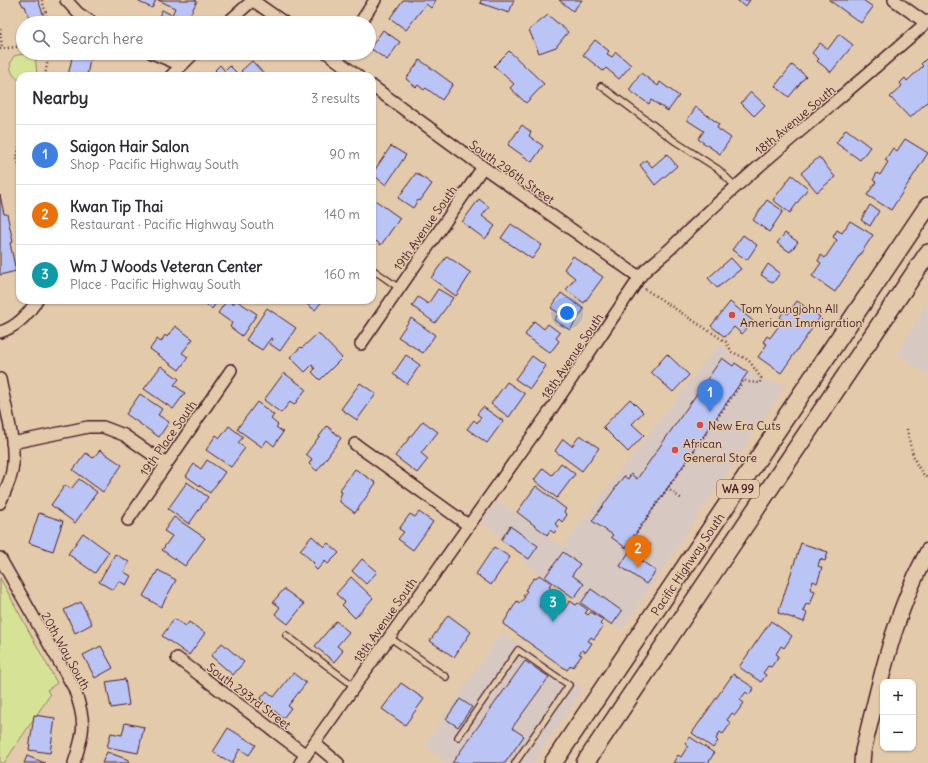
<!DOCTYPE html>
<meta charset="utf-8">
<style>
:root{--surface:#fff;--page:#f2f2f3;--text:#2b2b33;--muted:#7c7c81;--line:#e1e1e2;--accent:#d1495b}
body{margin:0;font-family:Delius,sans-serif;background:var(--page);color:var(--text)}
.controls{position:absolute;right:12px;bottom:12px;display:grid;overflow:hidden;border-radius:8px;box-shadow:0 1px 3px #0004}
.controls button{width:36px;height:36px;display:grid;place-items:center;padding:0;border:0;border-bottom:1px solid var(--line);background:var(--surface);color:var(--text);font:20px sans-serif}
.you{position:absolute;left:567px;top:313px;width:14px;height:14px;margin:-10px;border:3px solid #fff;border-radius:50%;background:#1a73e8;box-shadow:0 0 0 6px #1a73e833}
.badge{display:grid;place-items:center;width:26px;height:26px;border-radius:50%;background:var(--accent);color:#fff;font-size:13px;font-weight:700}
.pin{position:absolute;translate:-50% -33px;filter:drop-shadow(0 1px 2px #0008)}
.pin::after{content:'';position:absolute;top:21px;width:14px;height:12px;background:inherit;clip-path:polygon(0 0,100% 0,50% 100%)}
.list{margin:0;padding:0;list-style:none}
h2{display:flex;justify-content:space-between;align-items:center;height:52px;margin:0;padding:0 16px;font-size:17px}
h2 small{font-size:13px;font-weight:400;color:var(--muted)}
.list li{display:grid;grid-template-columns:26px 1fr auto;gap:12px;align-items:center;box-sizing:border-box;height:60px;padding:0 16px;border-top:1px solid var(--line)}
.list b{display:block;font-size:15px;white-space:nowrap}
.list p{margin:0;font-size:13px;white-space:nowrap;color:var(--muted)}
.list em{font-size:13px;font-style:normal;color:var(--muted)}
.icon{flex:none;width:22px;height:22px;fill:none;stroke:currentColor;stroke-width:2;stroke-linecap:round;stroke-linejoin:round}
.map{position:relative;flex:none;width:928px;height:763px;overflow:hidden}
.search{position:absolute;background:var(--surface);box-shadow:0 1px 3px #0004;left:16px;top:16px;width:360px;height:44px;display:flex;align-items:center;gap:10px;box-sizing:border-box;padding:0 14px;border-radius:22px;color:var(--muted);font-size:15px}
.panel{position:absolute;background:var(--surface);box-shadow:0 1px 3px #0004;left:16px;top:72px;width:360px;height:232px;border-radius:12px}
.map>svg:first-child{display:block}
</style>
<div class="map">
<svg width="928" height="763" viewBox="0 0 928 763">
<rect width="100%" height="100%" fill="#e3caab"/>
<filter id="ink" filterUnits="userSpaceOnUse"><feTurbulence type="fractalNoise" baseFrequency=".025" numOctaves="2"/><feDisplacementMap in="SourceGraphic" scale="8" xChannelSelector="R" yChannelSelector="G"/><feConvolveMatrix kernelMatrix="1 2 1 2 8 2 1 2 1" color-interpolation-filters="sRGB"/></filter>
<g filter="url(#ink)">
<path fill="#d7c8c2" d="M928 303V375L897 353Z
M719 343 737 362 759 380 786 385 621 631 522 561 525 555 481 521 498 501 562 547Z
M502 632 583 689 533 763H448L424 746Z"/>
<path fill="#d6e396" stroke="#908160" d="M28 53 35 54 37 75 20 76V81C11 75 7 65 14 56Z
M0 578 57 683 47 690 50 695 4 763H0Z"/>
<path fill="#bac5f6" stroke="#4a1f2b" d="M20 0H38L46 22 31 23 25 6H23Z
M140 0H156L152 8 139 2Z
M158 0H195L197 1 186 23H156L162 10 172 15 175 8Z
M403 0H436L431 8 426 4 406 30 390 18Z
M481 0H514L509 13 480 3Z
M559 0H582L573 11Z
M737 0H750L745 7Z
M829 0H863L873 7 861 23Z
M548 15 568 32 556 47 539 53 529 30Z
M383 30 400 42 387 60 370 48Z
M839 34 853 45 831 72 817 61 819 59 812 53 820 43 828 49Z
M595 40 609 51 607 54 612 57 616 52 631 65 619 79 606 68 603 71 583 55Z
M509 51 544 84 526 103 510 88 514 84 494 66Z
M73 53H91L87 76H68Z
M926 59 928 61V101L910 118 890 97 902 86 900 83 905 78 907 81 923 66 921 64Z
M420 60 453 84 442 100 426 88 424 90 418 85 416 87 406 79Z
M252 61 266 76H246L241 71Z
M220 65 225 71 230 66 236 72 232 76H219L220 75 215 70Z
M792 65 806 76 789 97 775 86Z
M641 73 658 86 660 82 679 96 668 111 651 100 649 104 629 90Z
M751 92 765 105 754 116 741 103Z
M696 107 719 124 717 128 731 138 720 154 698 139 704 131 687 120Z
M522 125 531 132 529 136 543 146 532 162 508 145Z
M846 129 870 147 860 160 836 143Z
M905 139 928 153 891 210 867 195 876 182 873 180 877 173 880 175 888 162 885 160 893 148 897 151Z
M391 146 406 155 386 185 372 174Z
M667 154 677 166 655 185 640 165 646 160 652 167Z
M819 157 835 177 817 192 801 173Z
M416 173 432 184 420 201 418 200 413 208 398 198Z
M792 175 808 188 790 213 773 200Z
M0 195 4 214H7L13 242 10 243 16 271 0 275Z
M372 198 400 218 381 245 372 238Z
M479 199 489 207 482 216 495 226 485 239 462 222Z
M767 200 783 211 769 232 753 220Z
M870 205 879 211 870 226 861 220Z
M850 221 873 235 835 292 812 276 821 263 818 261 821 255 825 258 837 240 833 237 837 230 842 233Z
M511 224 542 245 532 259 501 238Z
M785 233 798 242 790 252 777 243Z
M743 235 757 245 747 260 732 250Z
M447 256 471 273 456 296 431 278Z
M573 256 603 277 584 303 566 290 575 278 564 269Z
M731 258 741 269 717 288 708 278Z
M768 264 780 273 773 283 761 275Z
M438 289 453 298 435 323 412 306 418 297 428 304Z
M561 293 584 309 570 330 554 320 559 313 551 308Z
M200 300H218L212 309Z
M227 300 233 304 236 300 257 314 242 336 230 327 232 323 218 313Z
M301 300H323L315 310Z
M797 301 820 317 781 373 758 357 767 344 763 342 767 336 770 338 783 320 780 317 784 311 788 314Z
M730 302 753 321 742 334 734 327 725 337 711 326Z
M267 308 296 328 280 351 270 344 273 339 271 338 262 350 246 340Z
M411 318 435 335 423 353 398 337Z
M534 321 544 329 548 324 560 333 556 338 559 341 550 353 525 335Z
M175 326 193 339 182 353 188 357 179 370 150 349 157 339 161 342 165 335 167 337Z
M318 333 342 358 320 380 312 372 315 369 312 365 305 372 290 357 301 347 302 348Z
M667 354 689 375 673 392 651 372Z
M406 355 420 365 407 384 393 374Z
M532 356 546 366 530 389 515 379Z
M722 358 733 366 735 363 748 372 626 548 611 537 613 535 592 521 624 476 628 479 631 474 637 479Z
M161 366 179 379 174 385 185 393 173 409 144 389Z
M284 373 306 389 294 405 290 402 281 413 264 400Z
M507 382 525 394 509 417 491 404Z
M360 383 376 394 357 420 341 409Z
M140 394 162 409 158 415 169 422 159 437 126 414Z
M630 399 643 412 632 424 644 435 628 452 603 427Z
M257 402 274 415 271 419 278 425 276 427 283 432 274 446 267 440 262 447 237 429Z
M483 407 503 421 487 443 467 429 474 420 477 423 481 417 477 414Z
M423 421 438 432 421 453 428 459 417 473 395 456Z
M229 426 243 437 238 443 245 448 231 467 206 450 216 435 220 438Z
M327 426 341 438 317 471 309 464 312 459 306 454Z
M580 435 599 448 582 471 555 451 563 439 572 446Z
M100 450 122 465 103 492 73 470 86 453 93 458Z
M207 460 225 472 210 493 186 476 194 464 201 469Z
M561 463 575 474 557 498 534 480 543 468 552 475Z
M355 469 376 483 355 513 340 502V497L342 492 339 491Z
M79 479 97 492 75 523 51 505 65 485 71 489Z
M187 482 208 497 189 524 168 509Z
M536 486 566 509 564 512 567 515 562 522 559 519 555 524 559 527 554 533 550 530 547 535 517 512Z
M419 512 433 522 413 550 398 539 404 532 399 529 410 514 415 517Z
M39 513 63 521 53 551 29 543Z
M174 517 205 538 185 566 162 550 172 536 164 531Z
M510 526 538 546 529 559 501 540Z
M83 533 109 552 95 573 68 554Z
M312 536 324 547 328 543 339 553 328 564 325 561 317 570 312 565 314 563 300 550Z
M801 543 828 552 825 561 820 559 818 566 822 568 817 583 813 581 810 589 815 591 810 605 806 604 803 611 807 613 804 622 778 613Z
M494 547 510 557 491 585 476 574Z
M563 552 580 564 572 575 584 584 574 598 545 577Z
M629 552 656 571 646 584 620 566Z
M115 554 129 562 124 572 131 576 126 585 119 581 113 590 99 582Z
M362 559 377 572 366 584 352 571Z
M158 570 176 580 161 607 143 596Z
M539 575 551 583 549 587 551 589 539 606 544 610 545 608 554 615 553 617 556 619 570 601 576 605 578 603 588 610 585 613 588 615 591 612 603 620 600 624 603 627 594 639 591 637 588 641 592 643 586 652 582 650 579 654 582 655 573 667 571 665 567 670 503 624 517 601 520 603 525 597 523 596 527 591 525 590 534 578 536 579Z
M351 577 373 598 355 618 342 605 345 602 336 594Z
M284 589 304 604 288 624 275 614 280 607 273 602Z
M591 589 622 611 612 625 581 603Z
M81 602 92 624 75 633 64 610Z
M448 615 471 632 454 657 430 641Z
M174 619 186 626 189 622 205 633 189 655 162 636Z
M336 621 349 632 337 646 343 651 334 662 315 646Z
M771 621 792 636 784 648 781 646 776 654 779 656 771 667 768 666 763 673 766 675 761 682 739 667Z
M222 643 244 662 233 675 211 656Z
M101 646 113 668 95 678 83 655Z
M525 661 549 677 512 728 524 736 505 763H452Z
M293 673 306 683 288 706 291 708 283 718 260 699 267 691 274 697Z
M733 674 754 688 749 695 746 692 740 700 744 703 735 715 732 713 727 720 731 723 723 734 720 732 716 739 718 741 713 748 692 733Z
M125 679 129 705 111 708 106 682Z
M401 683 424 699 405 725 382 709Z
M460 699 472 707 458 727 446 719Z
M34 715 55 718 50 753 29 750Z
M125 723 144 727 138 753 107 747 111 733 122 735Z
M228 728 256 745 249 755 240 749 232 763 213 752Z
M690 737 714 753 708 763H673L678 755 681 757 688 746 685 744Z
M107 752 129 760 128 763H102Z
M27 756 45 763H24Z"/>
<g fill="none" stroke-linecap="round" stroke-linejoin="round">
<g stroke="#4a1f2b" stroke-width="8">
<path id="lane" d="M601 86 676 142 718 169 736 187
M372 269 399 288
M286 635 354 686
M389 637 446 677
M458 737 518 650 569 685 515 763"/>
</g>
<g stroke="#4a1f2b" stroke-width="14">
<path id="street" d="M66 0 78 13 93 23
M252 0 285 23
M894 0 926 23
M227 23 253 0
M360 23 375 0
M152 53 181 65
M327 53 358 76
M171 76 194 53
M372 86 483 167 639 277
M0 332C17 327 28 315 37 300
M361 344 483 167
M0 379C5 406 17 445 12 471 10 482 4 493 0 503
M12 443 88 427H103L124 435 166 464
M355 444 468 525
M128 520 231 370
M0 558 74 688C86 721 85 730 74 763
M177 658 306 755
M314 743 338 763
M300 763 548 414 636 283C642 269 663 257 674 245 754 165 844 97 928 21"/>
</g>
<g stroke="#4a1f2b" stroke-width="18">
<path id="secondary" d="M862 763 863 751C880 683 894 613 928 551"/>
</g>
<g stroke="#4a1f2b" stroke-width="20">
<g id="primary">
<path id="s1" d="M553 763 928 206"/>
<path d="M585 763 928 253"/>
</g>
</g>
<path stroke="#4a1f2b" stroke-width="2.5" stroke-dasharray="1 3" stroke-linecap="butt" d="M42 0 49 23
M0 29 2 49
M0 49 23 46
M45 76 49 53
M20 143 17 158 20 168
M645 289 726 342 732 352 745 358 750 362 761 378 760 383 748 382 744 380 629 543 633 546 651 545
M907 429C911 447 913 466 928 479
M667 488 683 500"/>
<use href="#lane" stroke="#e3caab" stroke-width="5.5"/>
<use href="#street" stroke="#e3caab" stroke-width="11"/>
<use href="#secondary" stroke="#e3caab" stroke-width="15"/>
<use href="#primary" stroke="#e3caab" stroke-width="17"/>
</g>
</g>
<g fill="#d1495b" stroke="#e3caab" stroke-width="1.5">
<circle cx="732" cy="315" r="4"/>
<circle cx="700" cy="425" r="4"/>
<circle cx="675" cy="450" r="4"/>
</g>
<g text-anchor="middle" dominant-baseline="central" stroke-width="3" stroke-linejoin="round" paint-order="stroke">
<rect fill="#e3caab" stroke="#785251" stroke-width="1" x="717" y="480" width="42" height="18" rx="3"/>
<g font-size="11" font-weight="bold" fill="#4a1f2b">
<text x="738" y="489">WA 99</text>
</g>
<g font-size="12" fill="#4a1f2b" stroke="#e3caab">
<text transform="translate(795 120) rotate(-40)">18th Avenue South</text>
<text transform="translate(512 172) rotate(35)">South 296th Street</text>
<text transform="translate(425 228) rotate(-55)">19th Avenue South</text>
<text transform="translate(572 356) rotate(-56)">18th Avenue South</text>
<text transform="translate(168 438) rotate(-55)">19th Place South</text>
<text stroke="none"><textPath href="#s1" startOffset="240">Pacific Highway South</textPath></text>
<text transform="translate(385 620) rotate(-55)">18th Avenue South</text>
<text transform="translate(66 651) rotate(61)">20th Way South</text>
<text transform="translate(249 696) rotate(37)">South 293rd Street</text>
</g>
<g font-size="12" fill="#4a1f2b" stroke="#e3caab" text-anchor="start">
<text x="740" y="308">Tom Youngjohn All<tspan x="740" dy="14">American Immigration</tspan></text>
<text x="708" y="425">New Era Cuts</text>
<text x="683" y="443">African<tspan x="683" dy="14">General Store</tspan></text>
</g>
</g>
</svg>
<div class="controls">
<button>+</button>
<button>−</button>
</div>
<div class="you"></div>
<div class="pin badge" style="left:710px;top:412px;background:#3f7fe0">1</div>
<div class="pin badge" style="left:638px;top:568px;background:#e8710a">2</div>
<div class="pin badge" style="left:553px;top:622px;background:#0f9aa8">3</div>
<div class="search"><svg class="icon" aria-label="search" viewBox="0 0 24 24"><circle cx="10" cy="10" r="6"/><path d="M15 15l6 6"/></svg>Search here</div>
<section class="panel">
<h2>Nearby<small>3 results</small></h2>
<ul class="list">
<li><span class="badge" style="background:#3f7fe0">1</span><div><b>Saigon Hair Salon</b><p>Shop · Pacific Highway South</p></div><em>90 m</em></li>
<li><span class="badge" style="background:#e8710a">2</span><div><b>Kwan Tip Thai</b><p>Restaurant · Pacific Highway South</p></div><em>140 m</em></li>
<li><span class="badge" style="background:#0f9aa8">3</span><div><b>Wm J Woods Veteran Center</b><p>Place · Pacific Highway South</p></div><em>160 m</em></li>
</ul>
</section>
</div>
